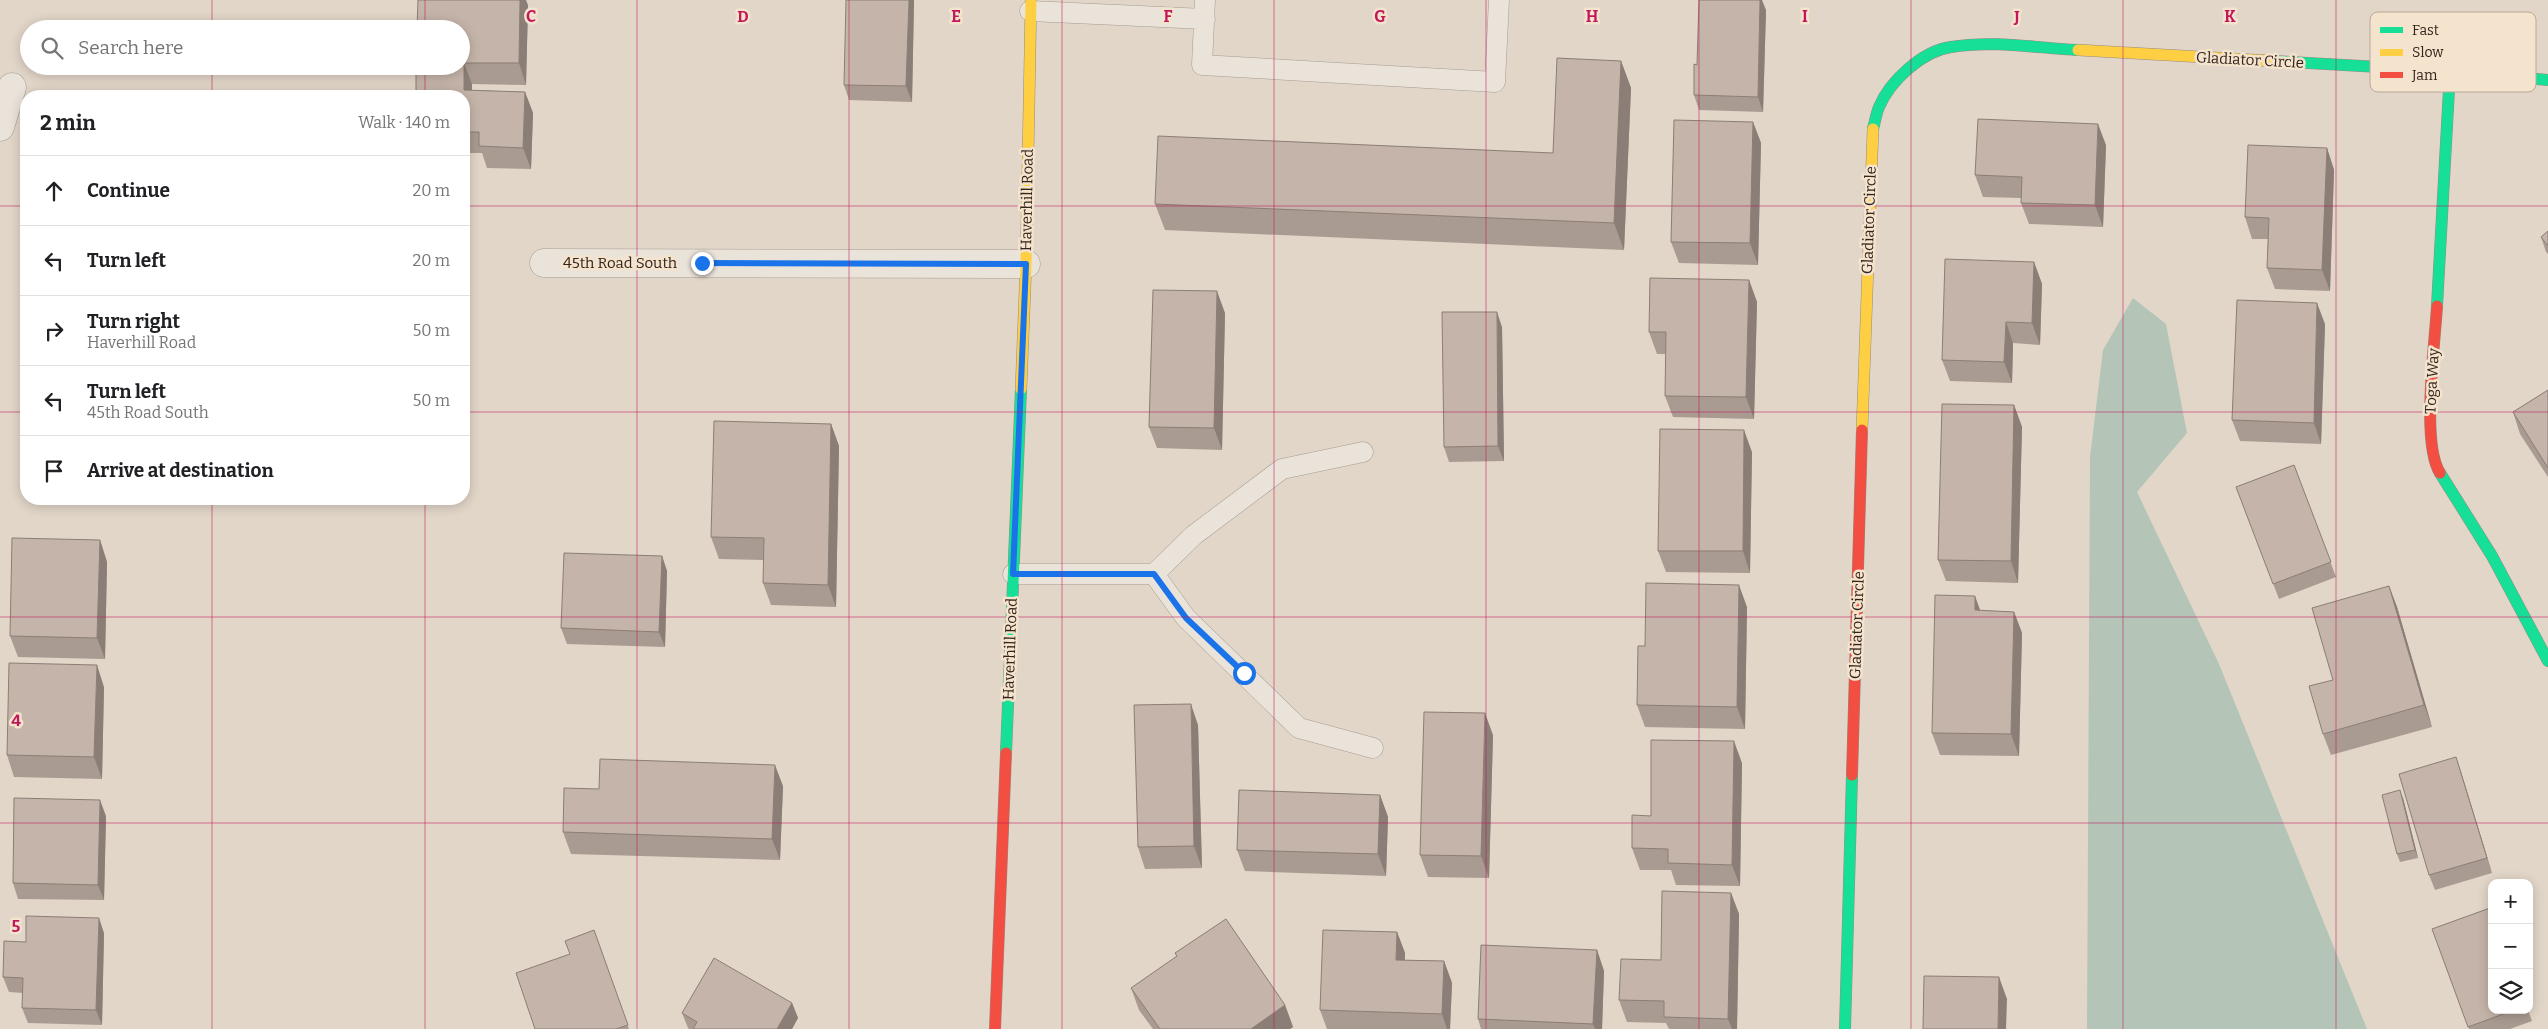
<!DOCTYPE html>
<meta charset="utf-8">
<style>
:root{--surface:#fff;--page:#f6f6f6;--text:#202124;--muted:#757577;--line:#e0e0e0}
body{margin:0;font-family:Bitter,serif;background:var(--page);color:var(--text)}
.controls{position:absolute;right:15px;bottom:15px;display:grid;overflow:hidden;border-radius:10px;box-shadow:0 2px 12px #0003}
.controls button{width:45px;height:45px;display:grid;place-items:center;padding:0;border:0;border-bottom:1px solid var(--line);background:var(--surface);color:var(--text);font:25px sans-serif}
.stop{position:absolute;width:15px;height:15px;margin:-11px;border:4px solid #1a73e8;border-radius:50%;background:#fff}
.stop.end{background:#1a73e8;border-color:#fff;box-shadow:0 1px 5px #0008}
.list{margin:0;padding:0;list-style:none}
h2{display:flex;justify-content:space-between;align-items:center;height:65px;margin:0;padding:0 20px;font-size:21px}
h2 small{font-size:16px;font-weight:400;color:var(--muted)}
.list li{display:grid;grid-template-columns:32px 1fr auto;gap:15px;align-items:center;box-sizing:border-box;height:70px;padding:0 20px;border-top:1px solid var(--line)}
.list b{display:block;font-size:19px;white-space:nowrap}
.list p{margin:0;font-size:16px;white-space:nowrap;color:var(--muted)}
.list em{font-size:16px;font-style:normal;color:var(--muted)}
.icon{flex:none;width:28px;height:28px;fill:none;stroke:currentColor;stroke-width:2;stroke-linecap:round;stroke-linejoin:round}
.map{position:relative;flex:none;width:2548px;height:1029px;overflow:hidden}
.search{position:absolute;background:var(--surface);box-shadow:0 2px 12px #0003;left:20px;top:20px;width:450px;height:55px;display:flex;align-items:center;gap:12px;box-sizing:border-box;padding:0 18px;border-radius:28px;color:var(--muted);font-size:19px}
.panel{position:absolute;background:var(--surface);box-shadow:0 2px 12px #0003;left:20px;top:90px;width:450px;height:415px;border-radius:20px}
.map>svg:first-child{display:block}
</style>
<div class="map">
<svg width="2548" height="1029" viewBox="0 0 2548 1029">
<rect width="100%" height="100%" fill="#e2d6c8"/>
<path fill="#b4c5b8" d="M2133 298 2166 324 2187 433 2137 492 2219 664 2367 1029H2087L2090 457 2103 350Z"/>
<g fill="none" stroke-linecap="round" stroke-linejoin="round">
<g stroke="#a69c92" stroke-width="21">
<path id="lane" d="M1205 0 1202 65 1495 82 1499 0
M1030 11 1205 19
M1013 574H1154L1186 618 1299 728 1373 748
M1154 574 1194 535 1282 469 1363 452"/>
</g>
<g stroke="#a69c92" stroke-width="29">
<path id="street" d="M0 127 12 87
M544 263 1026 264"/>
</g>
<g stroke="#968b82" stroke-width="12">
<path id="fast" d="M2273 61 2450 71 2548 80
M1873 129C1875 122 1876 114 1879 107 1890 81 1922 51 1951 47 1992 40 2037 48 2078 50
M2437 306 2450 71
M2440 473 2492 556 2548 661
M1006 753 1021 389
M1845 1029 1852 775"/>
</g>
<g stroke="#968b82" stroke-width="12">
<path id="slow" d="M2078 50 2273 61
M1021 389 1026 264 1031 0
M1862 430 1873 129"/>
</g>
<g stroke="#968b82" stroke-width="12">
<path id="jam" d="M2437 306C2435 344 2421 443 2440 473
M1852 775 1862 430
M995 1029 1006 753"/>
</g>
<use href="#lane" stroke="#eae3da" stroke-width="20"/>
<use href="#street" stroke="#eae3da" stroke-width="28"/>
<use href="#fast" stroke="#16e098" stroke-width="11"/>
<use href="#slow" stroke="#ffcf43" stroke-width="11"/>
<use href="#jam" stroke="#f24e42" stroke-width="11"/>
</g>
<path fill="#a99b91" d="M914 1 912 102 849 100 844 85Z
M528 5 526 85 472 84V90L525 92 533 113 531 169 487 168 482 153H464V96H416Z
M1766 10 1763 112 1699 110 1694 95 1697 65Z
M1621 61 1631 88 1624 250 1165 230 1155 204 1553 153Z
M1753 122 1761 143 1758 265 1679 263 1671 242Z
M2106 145 2103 227 2029 224 2021 203V198L1983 197 1975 175Z
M2327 148 2334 170 2330 291 2275 289 2267 268 2268 239H2252L2245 217Z
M2548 231V254L2546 252 2541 237Z
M2034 262 2042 284 2040 345 2013 343 2012 383 1950 381 1942 360Z
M1749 280 1757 302 1754 419 1673 417 1665 396 1666 354H1657L1649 332Z
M1225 313 1222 450 1157 448 1149 427Z
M2325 324 2321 444 2240 441 2232 420Z
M1502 327 1504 461 1449 462 1444 447Z
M2548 390V477L2520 434 2513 412Z
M2014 405 2022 427 2018 583 1946 581 1938 560Z
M831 424 839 446 836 607 771 605 763 583 764 560 719 559 711 537Z
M1752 452 1750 573 1666 572 1658 551Z
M2294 465 2336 577 2279 599 2236 487Z
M100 540 107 562 105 659 18 657 10 636Z
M662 556 667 571 665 647 567 644 561 628Z
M2389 586 2397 607 2432 727 2331 755 2323 734 2333 680Z
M1747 607 1745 729 1645 727 1637 705 1645 646Z
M1980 611 2014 612 2022 633 2019 756 1940 755 1932 733Z
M104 687 102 779 14 777 7 755Z
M1198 725 1202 868 1145 869 1138 847Z
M1493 735 1489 878 1428 877 1420 855Z
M2456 757 2461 772 2492 873 2435 890 2429 875Z
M1742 763 1740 886 1676 885 1671 870H1640L1632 848 1651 816Z
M783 786 780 860 571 854 563 832 599 789Z
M1380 795 1388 817 1386 876 1245 871 1237 850Z
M2403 798 2418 858 2400 862 2397 854Z
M106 816 104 900 18 899 13 883Z
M1731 893 1739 914 1737 1029H1669L1666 1023 1627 1022 1619 1000Z
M2432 929 2492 1010H2528L2532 1021 2510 1029H2469Z
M594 930 629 1029H535L570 954Z
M1397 932 1405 953V960L1444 961 1452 983 1450 1029H1327L1320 1010Z
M104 933 102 1025 28 1023 22 1008 23 993 9 992 3 977 26 942Z
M1597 950 1604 971 1602 1029H1481L1478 1019Z
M1175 953 1285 1005 1293 1027 1290 1029H1153L1139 1010 1131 988 1177 957Z
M792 1003 798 1018 792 1029H689L688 1028 682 1013Z"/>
<path fill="#8a7e76" d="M520 0H526L528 5 526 85 519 63Z
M909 0H914V1L912 102 906 86Z
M1760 0H1762L1766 10 1763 112 1758 97Z
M1621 61 1631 88 1624 250 1614 223Z
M464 63 472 84V112L464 90Z
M525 92 533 113 531 169 523 148Z
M1753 122 1761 143 1758 265 1750 243Z
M2098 124 2106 145 2103 227 2095 205Z
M2327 148 2334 170 2330 291 2322 270Z
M464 163 465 167 464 242Z
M2034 262 2042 284 2040 345 2032 323Z
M1749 280 1757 302 1754 419 1746 397Z
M1217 291 1225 313 1222 450 1214 428Z
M2317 303 2325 324 2321 444 2314 423Z
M1497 312 1502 327 1504 461 1498 446Z
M2006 322 2013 343 2012 383 2004 362Z
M2014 405 2022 427 2018 583 2011 561Z
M831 424 839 446 836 607 828 585Z
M1744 430 1752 452 1750 573 1743 551Z
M100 540 107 562 105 659 97 638Z
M662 556 667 571 665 647 659 632Z
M1739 585 1747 607 1745 729 1737 707Z
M2389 586 2397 607 2432 727 2424 705Z
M1975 596 1983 618 1975 610Z
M2014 612 2022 633 2019 756 2011 734Z
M97 665 104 687 102 779 94 757Z
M1191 704 1198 725 1202 868 1194 846Z
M1485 713 1493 735 1489 878 1481 856Z
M1734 741 1742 763 1740 886 1732 865Z
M2456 757 2461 772 2492 873 2487 858Z
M775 765 783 786 780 860 772 839Z
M2400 790 2403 798 2418 858 2415 850Z
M1380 795 1388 817 1386 876 1378 854Z
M100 800 106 816 104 900 98 885Z
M1731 893 1739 914 1737 1029H1732L1728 1019Z
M99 918 104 933 102 1025 96 1010Z
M1397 932 1405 953 1404 981 1396 960Z
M1597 950 1604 971 1602 1029H1595L1593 1024Z
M1444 961 1452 983 1450 1029H1447L1442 1014Z
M1999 977 2007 999 2006 1029H1998Z
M792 1003 798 1018 792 1029H777Z
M1285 1005 1293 1027 1290 1029H1251Z"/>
<path fill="#c5b4a9" stroke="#8a7e76" d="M418 0H520L519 63H464V90L525 92 523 148 479 146V132H464V96H416V66H461V29H417Z
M846 0H909L906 86 844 85Z
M1699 0H1760L1758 97 1694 95V64L1697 65Z
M1557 58 1621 61 1614 223 1155 204 1158 136 1553 153Z
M1978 119 2098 124 2095 205 2021 203 2022 177 1975 175Z
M1674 120 1753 122 1750 243 1671 242Z
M2248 145 2327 148 2322 270 2267 268 2269 218 2245 217Z
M2548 231V246L2541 237Z
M1945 259 2034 262 2032 323 2006 322 2004 362 1942 360Z
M1650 278 1749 280 1746 397 1665 396 1666 332H1649Z
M1153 290 1217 291 1214 428 1149 427Z
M2237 300 2317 303 2314 423 2232 420Z
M1442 312H1497L1498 446 1444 447Z
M2548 390V468L2513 412Z
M1942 404 2014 405 2011 561 1938 560Z
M714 421 831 424 828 585 763 583 764 538 711 537Z
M1660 429 1744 430 1743 551H1658Z
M2294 465 2331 562 2273 584 2236 487Z
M12 538 100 540 97 638 10 636Z
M564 553 662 556 659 632 561 628Z
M1646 583 1739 585 1737 707 1637 705 1638 646H1645Z
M2389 586 2424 705 2323 734 2309 686 2333 680 2312 608Z
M1935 595 1975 596V610L2014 612 2011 734 1932 733Z
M9 663 97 665 94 757 7 755Z
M1191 704 1194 846 1138 847 1134 705Z
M1424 712 1485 713 1481 856 1420 855Z
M1651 740 1734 741 1732 865 1668 863V849L1632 848V815L1651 816Z
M2456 757 2487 858 2429 875 2399 774Z
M600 759 775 765 772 839 563 832 564 788 599 789Z
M1239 790 1380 795 1378 854 1237 850Z
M2400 790 2415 850 2397 854 2382 795Z
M14 798 100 800 98 885 13 883Z
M1662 891 1731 893 1728 1019 1664 1017V1001L1619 1000 1621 959 1661 960Z
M2490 908 2492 912V1010H2514L2468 1027 2432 929Z
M26 916 99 918 96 1010 22 1008 23 978 3 977 4 941 26 942Z
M1226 919 1285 1005 1251 1029H1160L1131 988 1177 956 1175 953Z
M594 930 628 1025 616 1029H535L516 973 570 954 565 941Z
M1323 930 1397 932 1396 960 1444 961 1442 1014 1320 1010Z
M1481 945 1597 950 1593 1024 1478 1019Z
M714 958 792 1003 777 1029H693L697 1022 682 1013Z
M1924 976 1999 977 1998 1029H1923Z"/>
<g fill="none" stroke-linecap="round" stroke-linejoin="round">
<path stroke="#1a73e8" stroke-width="6" d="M702 263 1026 264 1013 574H1154L1186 618 1244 673"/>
</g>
<path fill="none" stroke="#c2185b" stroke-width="1" stroke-opacity="0.55" d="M212 0V29M425 0V29M637 0V1029M849 0V1029M1062 0V1029M1274 0V1029M1486 0V1029M1699 0V1029M1911 0V1029M2123 0V1029M2336 0V1029M212 66V96M425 66V96M0 206H26M464 206H2548M0 412H26M464 412H2548M212 499V1029M425 499V1029M0 617H2548M0 823H2548"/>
<g text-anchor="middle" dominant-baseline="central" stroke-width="5" stroke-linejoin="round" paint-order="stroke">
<g font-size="15" fill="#33231b" stroke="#f4e3cd">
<text transform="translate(2250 60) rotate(3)">Gladiator Circle</text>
<text transform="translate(1027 200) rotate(-89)">Haverhill Road</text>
<text transform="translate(1869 220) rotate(-88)">Gladiator Circle</text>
<text x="620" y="263">45th Road South</text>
<text transform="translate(2432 381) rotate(-87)">Toga Way</text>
<text transform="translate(1857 625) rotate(-88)">Gladiator Circle</text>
<text transform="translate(1010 649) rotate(-88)">Haverhill Road</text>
</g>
</g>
<rect x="2370" y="12" width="166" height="80" rx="8" fill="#f4e3cd" stroke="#baa998" stroke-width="1"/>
<rect x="2380" y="27" width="23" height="6" fill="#16e098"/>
<rect x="2380" y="49" width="23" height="7" fill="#ffcf43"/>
<rect x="2380" y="72" width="23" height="6" fill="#f24e42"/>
<g font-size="14" fill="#33231b">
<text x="2412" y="35">Fast</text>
<text x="2412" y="57">Slow</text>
<text x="2412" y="80">Jam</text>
</g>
<g font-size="16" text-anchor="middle" font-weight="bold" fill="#c2185b" stroke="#f4e3cd" stroke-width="5" stroke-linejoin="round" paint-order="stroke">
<text x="531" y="22">C</text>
<text x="743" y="22">D</text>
<text x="956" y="22">E</text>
<text x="1168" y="22">F</text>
<text x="1380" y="22">G</text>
<text x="1592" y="22">H</text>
<text x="1805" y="22">I</text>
<text x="2017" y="22">J</text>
<text x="2230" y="22">K</text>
<text x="16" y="726">4</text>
<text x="16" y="932">5</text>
</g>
</svg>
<div class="controls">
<button>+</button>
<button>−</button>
<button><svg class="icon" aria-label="layers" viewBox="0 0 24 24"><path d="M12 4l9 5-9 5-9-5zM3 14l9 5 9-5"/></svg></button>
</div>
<div class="stop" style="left:1244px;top:673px"></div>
<div class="stop end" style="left:702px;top:263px"></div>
<div class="search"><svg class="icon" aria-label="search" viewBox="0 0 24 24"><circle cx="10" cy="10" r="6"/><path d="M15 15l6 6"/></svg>Search here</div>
<section class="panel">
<h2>2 min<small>Walk · 140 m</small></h2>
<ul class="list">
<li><svg class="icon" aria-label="ahead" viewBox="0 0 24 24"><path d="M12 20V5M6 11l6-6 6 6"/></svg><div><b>Continue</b></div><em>20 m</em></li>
<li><svg class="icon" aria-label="left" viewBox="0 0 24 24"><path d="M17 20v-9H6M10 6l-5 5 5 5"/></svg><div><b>Turn left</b></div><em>20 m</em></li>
<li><svg class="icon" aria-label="right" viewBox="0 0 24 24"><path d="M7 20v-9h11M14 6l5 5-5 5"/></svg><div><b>Turn right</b><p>Haverhill Road</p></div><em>50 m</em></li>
<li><svg class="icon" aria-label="left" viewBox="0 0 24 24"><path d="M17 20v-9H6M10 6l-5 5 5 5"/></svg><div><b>Turn left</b><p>45th Road South</p></div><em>50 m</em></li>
<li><svg class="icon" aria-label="arrive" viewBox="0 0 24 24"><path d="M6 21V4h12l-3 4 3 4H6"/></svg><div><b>Arrive at destination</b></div></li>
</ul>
</section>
</div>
